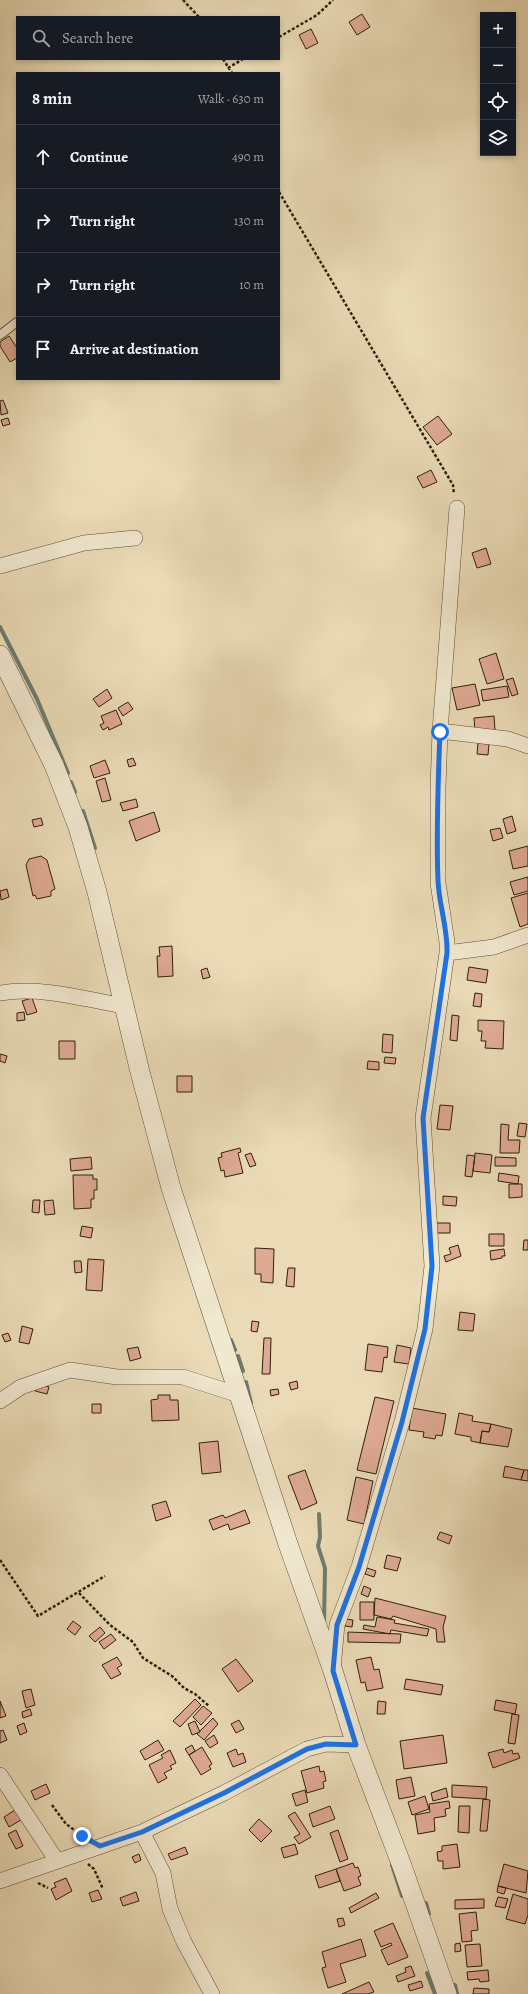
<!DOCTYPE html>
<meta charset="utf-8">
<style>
:root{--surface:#171b24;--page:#242831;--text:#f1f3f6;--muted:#9ea1a6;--line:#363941}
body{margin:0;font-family:Alegreya,serif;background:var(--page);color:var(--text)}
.controls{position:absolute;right:12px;top:12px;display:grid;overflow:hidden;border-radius:0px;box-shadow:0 2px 6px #0003}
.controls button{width:36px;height:36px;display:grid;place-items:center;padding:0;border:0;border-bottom:1px solid var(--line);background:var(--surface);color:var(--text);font:20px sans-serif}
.stop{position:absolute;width:12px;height:12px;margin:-9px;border:3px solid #1a73e8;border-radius:50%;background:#fff}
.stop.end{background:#1a73e8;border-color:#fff;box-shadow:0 1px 4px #0008}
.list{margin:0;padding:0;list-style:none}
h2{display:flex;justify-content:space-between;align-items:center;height:52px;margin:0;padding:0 16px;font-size:17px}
h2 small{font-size:13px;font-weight:400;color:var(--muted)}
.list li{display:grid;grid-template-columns:26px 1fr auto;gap:12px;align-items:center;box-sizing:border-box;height:64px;padding:0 16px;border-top:1px solid var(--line)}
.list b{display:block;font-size:15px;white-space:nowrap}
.list em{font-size:13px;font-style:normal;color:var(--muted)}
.icon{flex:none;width:22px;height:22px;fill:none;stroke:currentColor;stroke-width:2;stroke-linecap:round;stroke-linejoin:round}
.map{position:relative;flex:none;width:528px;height:1994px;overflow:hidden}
.search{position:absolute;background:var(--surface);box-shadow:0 2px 6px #0003;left:16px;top:16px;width:264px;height:44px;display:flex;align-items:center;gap:10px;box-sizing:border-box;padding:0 14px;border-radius:0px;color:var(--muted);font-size:15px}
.panel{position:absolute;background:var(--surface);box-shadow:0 2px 6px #0003;left:16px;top:72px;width:264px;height:308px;border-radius:0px}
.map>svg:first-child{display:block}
</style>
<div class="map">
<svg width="528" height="1994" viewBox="0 0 528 1994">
<rect width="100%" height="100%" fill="#eadbb6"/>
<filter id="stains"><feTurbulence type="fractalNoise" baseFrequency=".005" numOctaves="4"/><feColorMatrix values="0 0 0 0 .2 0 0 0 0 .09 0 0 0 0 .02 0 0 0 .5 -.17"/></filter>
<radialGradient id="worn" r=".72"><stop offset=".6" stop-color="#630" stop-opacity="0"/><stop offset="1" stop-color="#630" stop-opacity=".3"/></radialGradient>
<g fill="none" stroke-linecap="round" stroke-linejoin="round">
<path stroke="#6e7c70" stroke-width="4" d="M0 627 37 699 68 773
M71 782 75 792
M83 811 95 848
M231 1340 235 1350
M238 1356 243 1371
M246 1382 251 1403
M319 1514 320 1537 318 1546 325 1568 324 1623
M392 1865 402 1896
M426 1903 429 1914
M427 1973 435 1994
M455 1985 457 1994"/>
</g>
<path fill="#dfaa94" stroke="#2e1f0e" d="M362 14 370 27 357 35 349 22Z
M311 29 318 43 306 49 299 35Z
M9 336 17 348V358L10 362 0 346V342Z
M3 400 8 413 1 415 0 401Z
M438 416 452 434 437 445 423 427Z
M8 418 10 424 3 426 1 420Z
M431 470 437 482 423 488 417 477Z
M486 548 491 564 477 568 472 553Z
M496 653 504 679 487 684 479 659Z
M513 678 518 694 512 696 506 680Z
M475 684 480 705 457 710 452 688Z
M507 686 509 697 483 701 481 690Z
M107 689 112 698 99 707 93 699Z
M128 702 133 709 123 716 118 708Z
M116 710 122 724 109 730 108 727 103 730 100 725 104 723 101 716Z
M494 716 495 730 475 732 474 718Z
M478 743 489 744 488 755 477 754Z
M133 758 136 765 129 767 127 760Z
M105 760 110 773 94 778 90 766Z
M105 778 111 800 102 802 96 781Z
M136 799 138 807 123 811 120 803Z
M154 812 160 831 136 841 129 821Z
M512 816 516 831 507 834 503 819Z
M41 818 43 825 34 827 32 820Z
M500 828 503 838 493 841 490 830Z
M528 846V866L513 869 509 851Z
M41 856 47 860 55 889 51 891V896L37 899 35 895 33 896 26 865 29 859Z
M528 877V891L514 895 510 882Z
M7 889 9 897 1 900 0 891Z
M528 893V924L520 927 511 898Z
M172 946 173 976 158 977 157 956H160L159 947Z
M469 967 488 970 486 983 467 980Z
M207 968 210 977 203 979 201 970Z
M475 993 482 994 481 1007 473 1006Z
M32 998 37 1012 27 1015 22 1001Z
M24 1012 25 1020 17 1021V1013Z
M452 1015 459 1016 457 1041 450 1040Z
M478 1020 504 1021 503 1049 485 1048 486 1041H481L482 1031H478Z
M383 1034 393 1035 392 1053 382 1052Z
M59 1041H75V1059H59Z
M0 1054 7 1056 5 1063 0 1061Z
M385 1057 396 1058 395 1064 384 1063Z
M368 1061 379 1062V1070L367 1069Z
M177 1076H192V1092H177Z
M440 1105 453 1106 450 1130 437 1129Z
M519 1123 527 1124 525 1137 517 1136Z
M501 1124 509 1125 508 1140H520L519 1153H500Z
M240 1148 241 1152 238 1153 243 1173 225 1177 224 1170 221 1171 218 1158 222 1157 221 1153Z
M251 1153 256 1165 250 1167 245 1155Z
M475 1153 492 1155 490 1173 473 1171Z
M467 1155 475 1156 472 1177 465 1176Z
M91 1157 92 1169 71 1171 70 1159Z
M495 1157 516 1158V1166H495Z
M499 1173 519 1176 518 1184 498 1181Z
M73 1175H93V1179H97V1190H94V1199H91V1208L74 1209Z
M509 1184H522V1197L509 1198Z
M443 1196 457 1197 456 1206 443 1205Z
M33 1200H40L39 1213 32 1212Z
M53 1200 55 1214 45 1215 44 1201Z
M436 1223H450V1233H436Z
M82 1226 93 1228 91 1238 80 1236Z
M489 1234H504V1246H489Z
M524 1240H528V1250H523Z
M458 1245 461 1256 446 1262 444 1256 451 1254 449 1248Z
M255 1248 274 1249 273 1283 261 1282V1274H255Z
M504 1249 505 1256H502V1258L491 1260 490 1251Z
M88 1259 104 1260 102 1291 86 1290Z
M74 1261H81L82 1272 75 1273Z
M288 1268H295L294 1287 286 1286Z
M460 1312 475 1314 473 1331 458 1330Z
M252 1321 259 1322 257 1332 251 1331Z
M22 1326 33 1329 29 1344 19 1342Z
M8 1333 11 1340 5 1342 2 1335Z
M264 1338H271L270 1374H262Z
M368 1344 388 1347 387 1358 384 1357 382 1372 365 1370Z
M397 1345 411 1348 409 1364 394 1362Z
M138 1347 141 1358 130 1361 127 1349Z
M297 1381 298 1388 291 1390 289 1383Z
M38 1383 49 1387 47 1394 35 1391Z
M278 1389 279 1394 271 1396 270 1390Z
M158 1395H170V1400H178L179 1420 152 1421 151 1400 158 1399Z
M375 1397 394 1401 376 1474 357 1470Z
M92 1404H101V1413H92Z
M412 1408 446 1414 442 1436 436 1435 435 1439 423 1437 424 1432 409 1430Z
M459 1413 473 1416 472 1421 491 1424 489 1432 482 1431 480 1443 471 1441V1437L455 1434Z
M491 1424 512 1429 508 1447 480 1443 482 1431 489 1432Z
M218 1441 221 1472 202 1474 199 1443Z
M505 1466 524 1470 521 1480 503 1477Z
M305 1470 317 1503 301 1510 288 1476Z
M524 1470H528V1481L521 1480Z
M356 1477 373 1481 364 1524 347 1520Z
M166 1501 171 1516 156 1521 152 1505Z
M245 1510 250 1523 230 1530 228 1524 213 1530 209 1520 223 1515 225 1518Z
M440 1532 452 1536 449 1544 437 1539Z
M387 1555 401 1558 397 1571 384 1568Z
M367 1568 376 1571 374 1577 365 1574Z
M364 1586 371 1589 368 1597 361 1594Z
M375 1598 446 1616 443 1627 445 1642H437L436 1629 393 1616 391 1619 374 1615Z
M360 1602H374V1620H360Z
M377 1617 395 1620 394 1623 429 1629 427 1636 391 1630 390 1634 363 1629 364 1625 375 1627Z
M346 1619 353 1620 352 1627 345 1626Z
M73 1621 81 1627 75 1635 67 1629Z
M100 1627 105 1633 95 1642 89 1636Z
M348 1632 401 1634 400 1643 348 1642Z
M111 1634 116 1640 104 1649 99 1642Z
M117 1657 122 1665 117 1668 121 1674 111 1679 102 1665Z
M371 1657 374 1670 379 1669 383 1688 367 1691 365 1682 361 1683 356 1660Z
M236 1659 253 1681 238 1692 222 1669Z
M406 1679 443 1685 441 1695 404 1689Z
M31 1689 35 1705 26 1708 22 1691Z
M195 1699 201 1705 180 1727 173 1721Z
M496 1700 517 1704 515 1714 494 1710Z
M0 1701 6 1716 0 1718Z
M378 1701 386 1702 385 1714H377Z
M203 1706 212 1713 201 1725 193 1717Z
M30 1709 32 1715 23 1718 22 1712Z
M512 1714 519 1715 515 1744 508 1743Z
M213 1718 218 1724 204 1740 197 1734Z
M239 1720 244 1729 236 1733 231 1724Z
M195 1721 200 1732 192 1735 188 1724Z
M24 1723 27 1732 20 1735 17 1726Z
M3 1730 7 1740 0 1743V1731Z
M214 1735 218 1743 210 1748 205 1741Z
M443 1735 447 1763 404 1769 400 1741Z
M158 1740 164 1750 145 1760 140 1751Z
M192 1745 195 1751 189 1755 185 1749Z
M202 1747 212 1764 209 1766 211 1769 201 1775 189 1755Z
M236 1749 238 1755 243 1753 246 1762 233 1767 227 1753Z
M503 1749 504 1753 512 1750 513 1754 518 1753 520 1758 493 1768 488 1753Z
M170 1750 176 1763 170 1766 172 1769 164 1773 167 1778 158 1783 149 1765 163 1758 161 1755Z
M319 1766 320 1772 324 1771 326 1781 323 1782 324 1788 307 1793 301 1771Z
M411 1777 415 1796 399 1799 396 1780Z
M46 1784 50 1793 35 1800 31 1791Z
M452 1785 487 1787 486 1799 452 1797Z
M446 1788 448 1797 433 1801 431 1793Z
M305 1790 308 1802 296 1806 292 1794Z
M425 1796 429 1809 412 1815 408 1802Z
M483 1799 490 1800 487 1831H480Z
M449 1801 450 1808 445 1809 446 1816 434 1818 435 1831 418 1834 415 1815 430 1812 429 1804Z
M330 1806 335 1819 313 1827 309 1814Z
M459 1806H470L469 1833 458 1832Z
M15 1810 21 1820 9 1827 4 1817Z
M295 1812 311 1837 299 1844 294 1837 300 1834 288 1816Z
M259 1819 272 1831 261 1842 249 1830Z
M16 1830 23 1846 16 1849 8 1834Z
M338 1830 348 1859 340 1862 330 1833Z
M295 1844 298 1854 284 1858 281 1848Z
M457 1844 460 1867 443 1869V1861H438L437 1852 442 1851V1846Z
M185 1847 188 1854 171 1860 168 1854Z
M139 1854 141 1860 135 1863 132 1857Z
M353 1863 355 1868 358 1867 361 1876 358 1877 361 1885 344 1891 336 1869Z
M504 1864 528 1871 526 1893 498 1886Z
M336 1869 340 1881 319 1888 315 1876Z
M66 1878 72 1891 56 1900 51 1889 56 1887 54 1883Z
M498 1886 506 1888 504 1894 497 1892Z
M98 1890 102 1899 92 1902 89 1893Z
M136 1892 139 1901 123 1906 120 1898Z
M376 1893 379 1898 351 1913 349 1908Z
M513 1894 528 1899V1915L525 1924 506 1919Z
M498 1897 508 1899 505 1908 495 1906Z
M484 1899V1908L455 1909V1900Z
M476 1912 478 1930 471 1931 472 1941 462 1942 459 1914Z
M343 1918 345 1925 339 1927 337 1919Z
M393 1923 408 1957 388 1965 381 1950 392 1945 391 1943 381 1947 374 1931Z
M361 1939 366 1956 340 1964 346 1982 328 1988 322 1968 326 1967 322 1952Z
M460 1943 461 1951 455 1952V1944Z
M480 1944 482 1966 467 1967 465 1945Z
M411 1966 415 1976 398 1982 396 1976 406 1972 405 1968Z
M488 1970 489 1981 480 1982 479 1979 468 1980 467 1972Z
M421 1981 423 1987 410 1991 408 1985Z
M369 1982 374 1992 368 1994H342Z
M474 1988 489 1989V1994H473Z"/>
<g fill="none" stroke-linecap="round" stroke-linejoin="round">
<g stroke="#5d4e38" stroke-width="10">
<path id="service" d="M0 335 17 322"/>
</g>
<g stroke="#5d4e38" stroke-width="16">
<path id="minor" d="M0 566 84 543 135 538
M440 731 508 739 528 746
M447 953 494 947 528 935
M0 993C40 986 84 999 124 1006
M0 1401 21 1387 70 1370 117 1377H183L239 1395
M333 1668 337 1625 359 1567 402 1422 425 1329 432 1266 423 1118 447 953V942L438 883V788L440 731 457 508
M0 1775 57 1861
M142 1832 163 1873 170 1909 184 1942 212 1994
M0 1881 142 1832 224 1793 307 1749 326 1744 356 1745"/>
</g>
<g stroke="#5d4e38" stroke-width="20">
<path id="tertiary" d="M0 655 54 765 78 827 97 892 140 1072 171 1188 288 1544 333 1671 356 1745 402 1866 447 1994"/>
</g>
<path stroke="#2e1f0e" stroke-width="2.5" stroke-dasharray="3 2" stroke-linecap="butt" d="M183 0 199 17
M279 37 317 15 333 0
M223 59 232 73
M228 68 243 59
M279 192 453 485 454 494
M0 1560 38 1616 105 1576
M79 1593 110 1625 133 1642 143 1658 172 1676 184 1688 195 1694 209 1706
M52 1805 66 1824 84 1837
M88 1864 94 1869 103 1889
M38 1883 48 1888"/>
<use href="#service" stroke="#f1e8d0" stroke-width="8"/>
<use href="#minor" stroke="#f1e8d0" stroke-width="15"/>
<use href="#tertiary" stroke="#f1e8d0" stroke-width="19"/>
</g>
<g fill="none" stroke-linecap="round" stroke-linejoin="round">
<path stroke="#1a73e8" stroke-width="5" d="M82 1836 100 1846 142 1832 224 1793 307 1749 326 1744 356 1745 333 1671 337 1625 359 1567 402 1422 425 1329 432 1266 423 1118 447 953C448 929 439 905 438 881 436 831 438 781 440 732"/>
</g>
<rect width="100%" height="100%" filter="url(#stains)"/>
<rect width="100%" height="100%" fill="url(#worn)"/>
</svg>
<div class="controls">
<button>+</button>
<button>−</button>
<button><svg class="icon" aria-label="locate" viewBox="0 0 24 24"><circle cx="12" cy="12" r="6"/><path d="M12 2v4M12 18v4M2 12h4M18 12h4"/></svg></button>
<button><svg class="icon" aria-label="layers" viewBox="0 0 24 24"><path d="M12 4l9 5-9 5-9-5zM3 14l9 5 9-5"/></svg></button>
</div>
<div class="stop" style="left:440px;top:732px"></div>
<div class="stop end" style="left:82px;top:1836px"></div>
<div class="search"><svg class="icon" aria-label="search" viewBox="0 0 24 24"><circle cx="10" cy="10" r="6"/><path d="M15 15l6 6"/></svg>Search here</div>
<section class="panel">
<h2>8 min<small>Walk · 630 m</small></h2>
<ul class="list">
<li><svg class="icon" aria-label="ahead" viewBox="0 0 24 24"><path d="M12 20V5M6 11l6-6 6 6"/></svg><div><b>Continue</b></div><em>490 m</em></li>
<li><svg class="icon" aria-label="right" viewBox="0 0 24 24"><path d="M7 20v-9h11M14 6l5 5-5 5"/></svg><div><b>Turn right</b></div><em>130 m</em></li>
<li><svg class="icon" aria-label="right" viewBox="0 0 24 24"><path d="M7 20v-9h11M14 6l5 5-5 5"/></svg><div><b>Turn right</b></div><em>10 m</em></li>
<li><svg class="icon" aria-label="arrive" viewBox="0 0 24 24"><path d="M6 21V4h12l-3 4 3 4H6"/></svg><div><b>Arrive at destination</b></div></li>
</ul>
</section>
</div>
